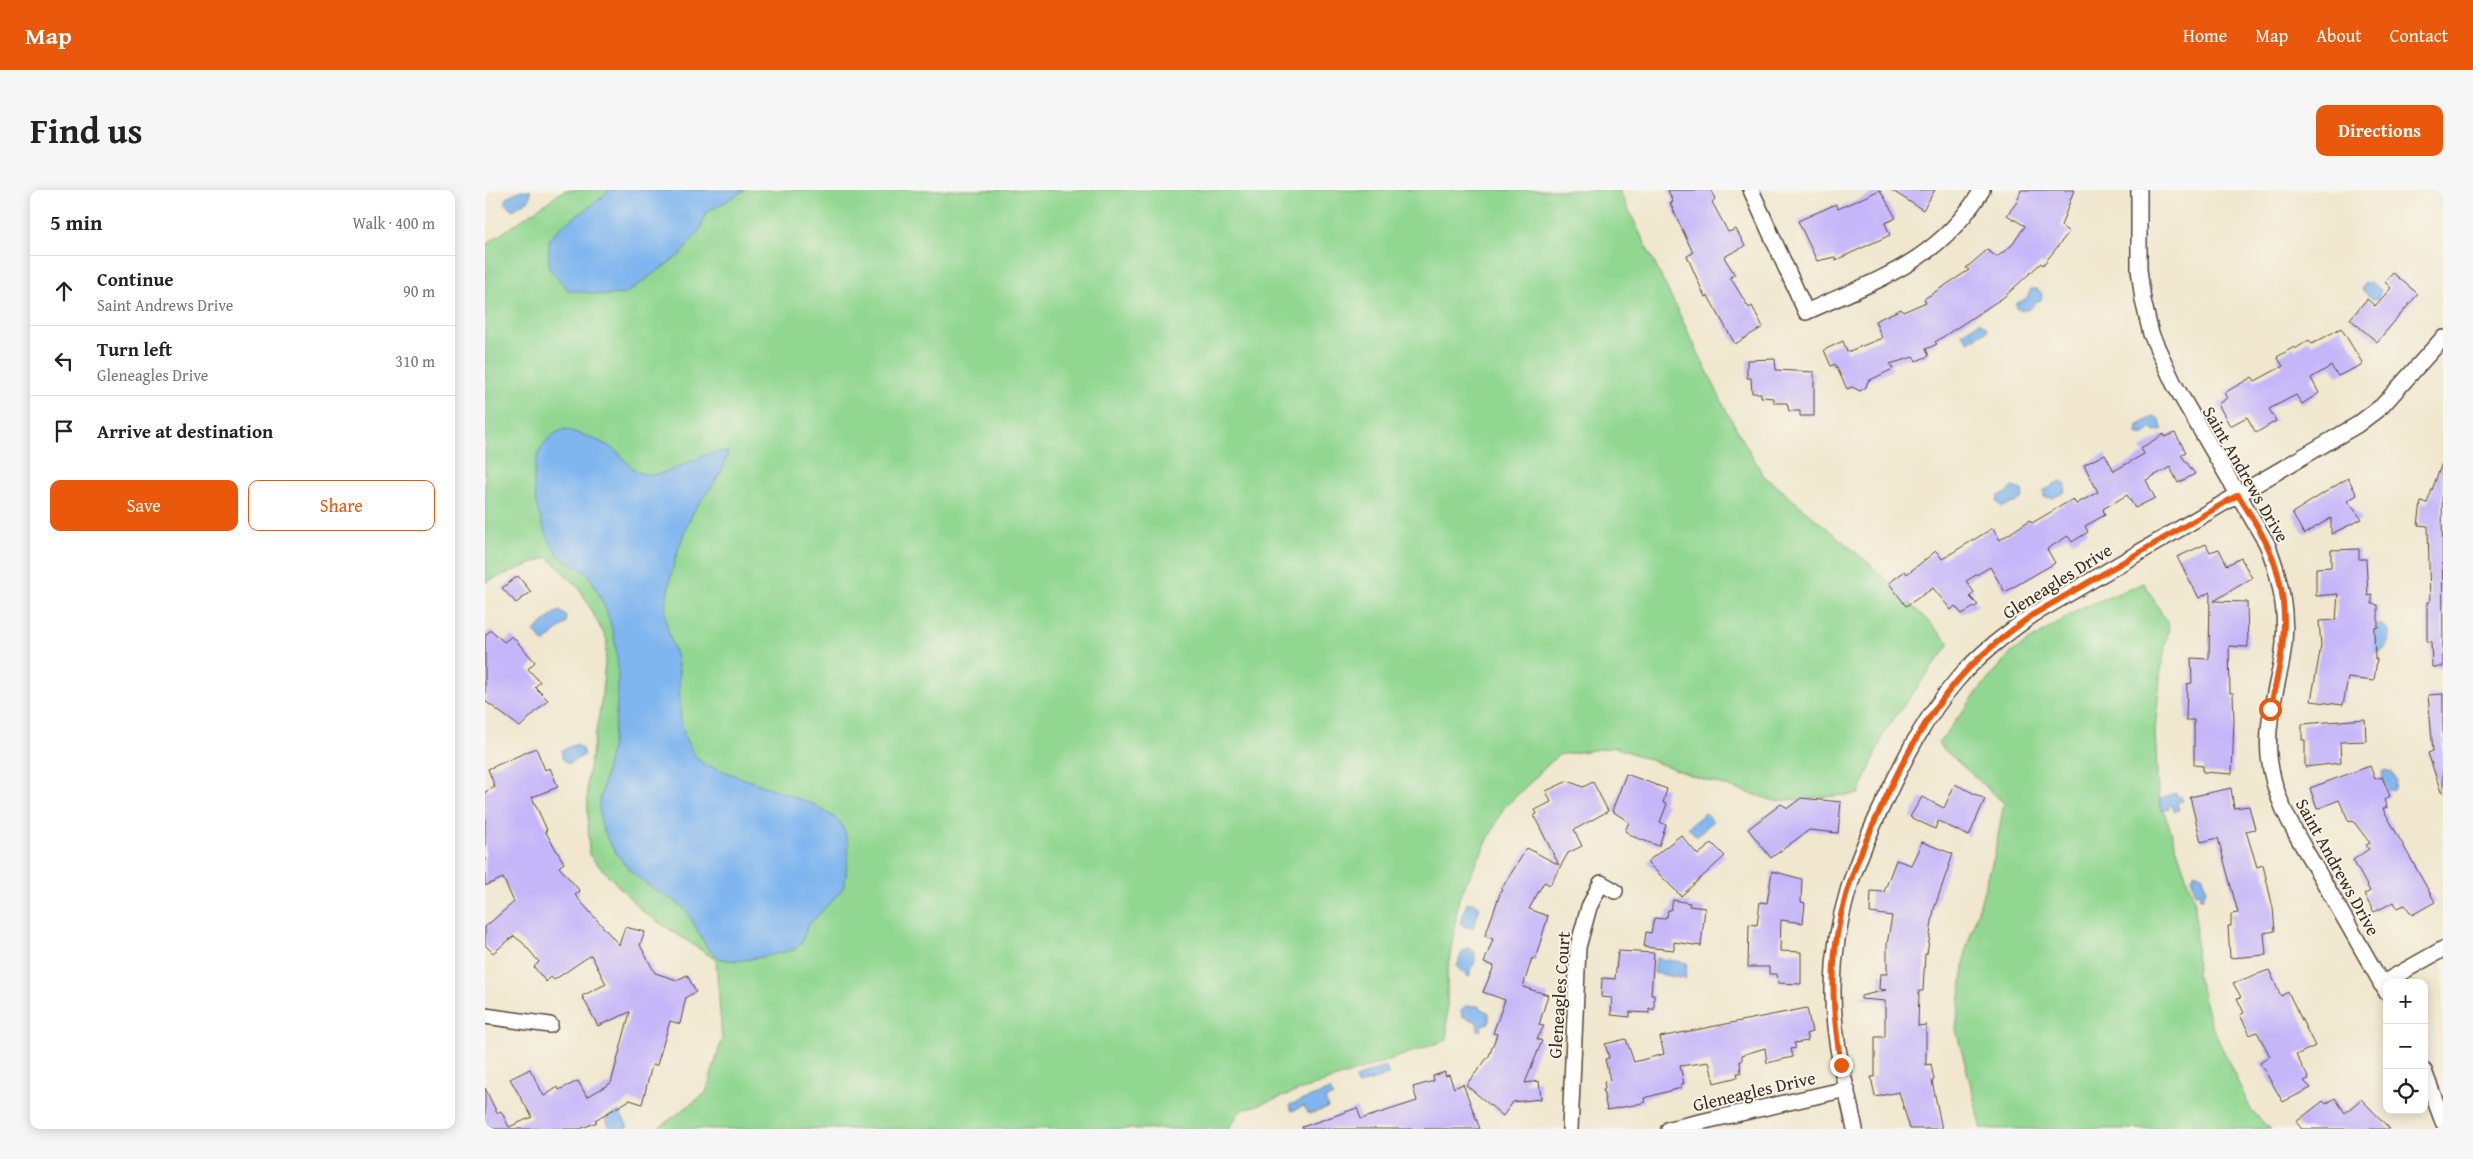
<!DOCTYPE html>
<meta charset="utf-8">
<style>
:root{--surface:#fff;--page:#f6f6f6;--text:#222;--muted:#767676;--line:#e0e0e0;--accent:#ea580c}
body{margin:0;font-family:"Gentium Book Plus",serif;background:var(--page);color:var(--text)}
.controls{position:absolute;right:15px;bottom:15px;display:grid;overflow:hidden;border-radius:10px;box-shadow:0 2px 12px #0003}
.controls button{width:45px;height:45px;display:grid;place-items:center;padding:0;border:0;border-bottom:1px solid var(--line);background:var(--surface);color:var(--text);font:25px sans-serif}
.stop{position:absolute;width:15px;height:15px;margin:-11px;border:4px solid #ea580c;border-radius:50%;background:#fff}
.stop.end{background:#ea580c;border-color:#fff;box-shadow:0 1px 5px #0008}
.list{margin:0;padding:0;list-style:none}
h2{display:flex;justify-content:space-between;align-items:center;height:65px;margin:0;padding:0 20px;font-size:21px}
h2 small{font-size:16px;font-weight:400;color:var(--muted)}
.list li{display:grid;grid-template-columns:32px 1fr auto;gap:15px;align-items:center;box-sizing:border-box;height:70px;padding:0 20px;border-top:1px solid var(--line)}
.list b{display:block;font-size:19px;white-space:nowrap}
.list p{margin:0;font-size:16px;white-space:nowrap;color:var(--muted)}
.list em{font-size:16px;font-style:normal;color:var(--muted)}
.actions{display:flex;gap:10px;padding:15px 20px}
.actions a{flex:1;padding:11px 0;border:1px solid var(--accent);border-radius:10px;text-align:center;font-size:18px;color:var(--accent)}
.actions .main{background:var(--accent);color:#fff}
.icon{flex:none;width:28px;height:28px;fill:none;stroke:currentColor;stroke-width:2;stroke-linecap:round;stroke-linejoin:round}
.map{position:relative;flex:none;width:1958px;height:939px;overflow:hidden;border-radius:10px}
header{display:flex;align-items:center;gap:30px;box-sizing:border-box;height:70px;padding:0 25px;background:var(--accent);color:#fff}
header strong{font-size:24px}
nav{display:flex;gap:28px;margin-inline-start:auto;font-size:18px}
.intro{display:flex;align-items:center;justify-content:space-between;box-sizing:border-box;height:120px;padding:0 30px}
h1{margin:0;font-size:35px}
.button{padding:12px 22px;border-radius:10px;background:var(--accent);color:#fff;font-size:18px;font-weight:700}
main{display:flex;gap:30px;padding:0 30px}
aside{flex:1;background:var(--surface);border-radius:10px;box-shadow:0 2px 12px #0003}
.map>svg:first-child{display:block}
</style>
<header>
<strong>Map</strong>
<nav><a>Home</a><a>Map</a><a>About</a><a>Contact</a></nav>
</header>
<div class="intro"><h1>Find us</h1><a class="button">Directions</a></div>
<main>
<aside>
<h2>5 min<small>Walk · 400 m</small></h2>
<ul class="list">
<li><svg class="icon" aria-label="ahead" viewBox="0 0 24 24"><path d="M12 20V5M6 11l6-6 6 6"/></svg><div><b>Continue</b><p>Saint Andrews Drive</p></div><em>90 m</em></li>
<li><svg class="icon" aria-label="left" viewBox="0 0 24 24"><path d="M17 20v-9H6M10 6l-5 5 5 5"/></svg><div><b>Turn left</b><p>Gleneagles Drive</p></div><em>310 m</em></li>
<li><svg class="icon" aria-label="arrive" viewBox="0 0 24 24"><path d="M6 21V4h12l-3 4 3 4H6"/></svg><div><b>Arrive at destination</b></div></li>
</ul>
<div class="actions"><a class="main">Save</a><a>Share</a></div>
</aside>
<div class="map">
<svg width="1958" height="939" viewBox="0 0 1958 939">
<rect width="100%" height="100%" fill="#f7f3e8"/>
<filter id="ink" filterUnits="userSpaceOnUse"><feTurbulence type="fractalNoise" baseFrequency=".02" numOctaves="2"/><feDisplacementMap in="SourceGraphic" scale="10" xChannelSelector="R" yChannelSelector="G"/><feConvolveMatrix kernelMatrix="1 2 1 2 8 2 1 2 1" color-interpolation-filters="sRGB"/></filter>
<filter id="wash" filterUnits="userSpaceOnUse"><feTurbulence type="fractalNoise" baseFrequency=".0096" numOctaves="4" result="noise"/><feDisplacementMap in="SourceGraphic" scale="20" xChannelSelector="R" yChannelSelector="G"/><feGaussianBlur stdDeviation="1.12" result="paint"/><feColorMatrix in="noise" values="0 0 0 0 0 0 0 0 0 0 0 0 0 0 0 0 0 1.4 0 .05"/><feComposite in="paint" operator="in"/></filter>
<g filter="url(#wash)">
<rect width="100%" height="100%" fill="#f0e7ce"/>
<path fill="#91d791" stroke="#668058" d="M80 0H1134L1242 222 1278 285 1386 375 1465 453 1400 541 1374 604 1290 611 1208 586 1130 557 1073 565 1018 619 974 708 962 786V850L755 921 744 939H172L221 903 237 849 231 770 157 721 104 665 102 590 116 514 122 450 96 401 63 367 0 392V55Z
M1659 393 1684 436 1676 479 1670 540 1673 603 1710 713 1712 785 1726 834 1766 920 1785 939H1497L1471 839 1481 760 1509 667 1519 613 1453 554 1494 500 1527 462 1594 419Z"/>
<path fill="#80b6ef" stroke="#5e7086" d="M36 0 46 1 44 10 28 20 20 14 21 8Z
M124 0H260L221 23 215 40 195 65 140 104 121 105 83 100 64 78V50C80 28 107 20 124 0Z
M1885 92 1896 100 1893 108 1888 109 1877 100 1879 94Z
M1546 99H1553L1557 104 1556 110 1550 112C1545 121 1542 121 1532 119L1531 114 1542 108Z
M1494 132 1501 137 1502 141 1483 152 1477 143Z
M1669 226 1674 229 1678 240 1671 242 1666 239 1657 245 1651 243 1652 236Z
M80 239C98 245 117 250 132 262 141 269 147 282 159 284 186 290 215 258 243 262 239 284 223 300 211 318 197 340 184 387 181 413 177 443 194 458 194 486 195 519 192 552 219 574L328 614 353 630 358 637 364 655 360 693 356 701 322 737 316 754 309 760C291 763 253 775 237 769 219 763 212 735 201 721 195 712 179 706 170 700 141 681 114 650 114 614 126 561 139 507 130 453 127 431 116 407 106 389 98 376 81 375 73 364 49 333 31 255 80 239Z
M1576 291 1581 295 1580 302 1568 308 1559 307V300C1567 298 1569 293 1576 291Z
M1527 297 1537 300 1538 307 1532 312 1516 317 1512 312 1513 306 1522 303Z
M75 421 82 427 81 433 59 453 49 441 70 423Z
M1889 434C1908 433 1910 454 1895 462H1889L1885 451Z
M92 554 97 559 99 565 83 574 77 568V560Z
M1900 580 1907 582 1911 590 1910 599 1908 601 1900 599 1897 582Z
M1691 603 1692 607 1696 606 1698 611 1692 612 1694 620 1689 621 1687 615 1683 616 1684 619 1677 621 1674 609Z
M1220 623 1228 631 1212 647 1203 637Z
M1710 682 1718 686 1721 699 1718 708H1715L1714 703 1710 704 1707 689Z
M982 713H991L995 717 988 738 980 737 975 733Z
M982 758 990 762V772C987 781 985 773 985 786L983 787 972 777C975 769 975 762 982 758Z
M1171 768 1202 773 1200 789 1169 783Z
M980 816H993L1004 823V833L997 835 996 841 993 840 992 832 977 826 976 820Z
M900 876 904 885 872 895 870 888Z
M845 900 848 906 840 909 843 918 824 924 819 916 807 921 804 915Z
M134 921 143 937 126 939 120 929Z"/>
<g id="blocks">
<path fill="#c5b5f9" d="M1183 0H1226L1230 9 1227 12 1243 42 1251 39 1260 56 1239 67 1250 85 1245 87 1264 118 1267 116 1278 137 1250 154 1223 106 1220 107 1202 66 1208 63 1185 13 1188 12Z
M1395 0 1411 28 1400 33 1405 45 1351 70 1350 67 1332 71 1313 31 1351 14 1353 19Z
M1406 0H1450L1438 20Z
M1536 0H1589L1576 36 1584 42 1558 75 1556 73 1519 107 1450 152 1452 154 1441 159 1444 166 1431 171 1428 167 1405 174 1408 179 1383 191 1381 197 1375 201 1367 197 1362 199 1350 174 1346 176 1339 160 1358 151 1362 162 1397 148 1390 131 1416 119 1418 122 1441 112 1439 109 1484 80 1481 78 1502 60 1512 67 1527 55 1540 36 1522 25 1532 12Z
M1908 83 1933 104 1892 152 1865 129 1882 109 1890 116 1906 98 1900 92Z
M1856 138 1878 174 1853 186 1846 176 1826 188 1834 203 1817 214 1811 205 1784 219 1791 231 1771 243 1762 227 1745 236 1733 214 1742 208 1739 203 1767 187 1770 191 1798 176 1792 167 1809 157 1810 159 1824 150 1827 154Z
M1290 169 1291 180 1329 182V226H1315V221H1304L1302 213H1289V208L1276 207V203H1267L1266 188H1262V170Z
M1690 243 1701 262 1696 265 1710 284 1693 293 1685 277 1661 290 1670 308 1650 318 1642 305 1618 319 1620 325 1600 336 1603 342 1587 352 1583 346 1562 359 1570 373 1520 402 1505 377 1481 391 1489 402 1485 407 1493 415 1477 424 1470 416 1466 420 1448 398 1421 416 1404 393 1420 381 1422 384 1451 361 1457 369 1508 338 1515 350 1545 330 1547 333 1588 309 1591 314 1613 302 1599 275 1620 264 1629 281 1659 264 1656 258 1679 244V247Z
M1957 273 1958 477H1947L1946 451 1942 452V412H1945L1943 336 1933 335 1936 312 1942 313Z
M1863 288 1872 305 1862 311 1877 329 1846 344V328L1819 344 1807 323Z
M1721 354 1725 362 1734 359 1742 375 1756 368 1767 388 1729 411 1762 412 1763 457 1744 456 1745 503H1748L1749 531 1747 584 1718 582V576L1709 575V530H1701L1702 494 1707 493 1706 468 1724 469 1725 402 1714 408 1692 367Z
M1874 359V369H1881L1883 406 1887 405V414L1893 415V437L1889 438 1890 469H1892L1889 491 1863 488 1858 515 1826 511 1836 456 1834 431 1851 430 1853 404 1831 406V378L1846 377V360Z
M33 386 46 402 31 413 17 398Z
M6 440 19 452 27 446 50 472 43 479 55 492 50 497 63 510 35 537 0 511V445Z
M1958 504V602H1956L1943 563 1948 561 1943 505Z
M1880 529 1881 551 1855 552 1856 573 1820 577V550H1817V534Z
M51 558 60 580 65 578 73 597 47 607 62 640 60 641 79 673 74 677 95 701 90 705 134 755 140 737 160 742 155 755 170 783 192 790 202 785 211 802 201 807 195 834 185 831 172 875H167L157 914 145 910 110 930 112 932 95 939H0V898L12 923 16 921 24 937 47 927 25 889 45 879 59 906 73 897 74 900 93 891 102 907 126 893 145 822 113 836 97 806 121 794 106 765 69 790 66 787 61 792 49 777 54 772 38 753 29 746 8 763 0 755V737L29 712 18 688 0 696V602L10 597 3 579Z
M1885 576 1890 589 1897 587 1905 606 1899 610 1902 617 1898 619 1950 712 1927 725 1920 715 1912 718 1909 712 1889 722 1879 705 1885 701 1868 670 1884 659 1881 655 1885 653 1868 631 1864 632 1854 610 1832 619 1825 598Z
M1141 584 1182 599 1178 613 1182 614 1175 632 1181 635 1174 656 1149 647 1140 641 1144 632 1127 621Z
M1083 591 1098 597 1108 592 1123 621 1089 640 1097 656 1083 663 1065 695 1059 692 1044 719 1063 726 1050 770 1047 768 1038 797 1063 805 1054 835 1059 836 1052 849 1057 851 1040 893 1054 891 1056 909 1028 912 1018 926 981 895 1004 866 1012 844 1008 843 1020 810 998 802 1009 776 999 773 1008 749 1000 746 1017 698 1042 658 1074 675 1049 626 1052 624 1050 620 1066 612 1061 601Z
M1470 594 1500 609 1484 646 1453 631 1450 639 1425 627 1437 607 1459 618Z
M1746 598 1749 618 1764 616 1770 639 1761 641 1772 677 1778 675 1788 718 1790 741 1779 743 1781 765 1745 768 1743 736H1746V724L1753 723 1733 648 1716 652 1705 607Z
M1316 608 1356 612 1353 643 1324 640 1286 668 1263 639 1296 614 1303 618Z
M1196 645 1213 665 1227 653 1240 666 1196 706 1162 672Z
M1437 652 1468 664 1449 719 1442 764H1440L1438 801H1434L1433 836 1441 835V875L1446 874 1449 890 1447 891 1457 939H1425L1414 902 1390 907 1386 887H1390V847H1400V811L1376 809V806L1401 800 1394 799 1395 784H1402V754L1407 726 1385 723 1386 701 1399 702 1411 670 1426 675Z
M1287 681 1317 689 1316 712 1320 713 1318 733 1296 730 1295 761 1316 762V794L1293 793 1292 784H1284V777H1263L1264 734 1272 735 1275 712 1282 713Z
M1188 710 1205 713 1204 716 1220 718 1216 756 1189 752V760L1159 757 1161 742 1166 743 1169 728 1179 729 1180 727H1182L1183 720H1186Z
M1133 761 1169 763 1166 805H1169V820L1164 818V823L1145 822V827L1126 825 1127 808 1116 807 1117 788 1130 789Z
M1784 780 1796 806 1803 802 1830 856 1811 865 1824 889 1819 891 1826 898 1798 912 1775 873 1785 866 1772 842 1765 845 1755 825 1759 823 1752 808 1756 807 1748 793Z
M1322 818 1327 842 1321 844 1323 851 1309 853 1311 858 1306 859 1308 867 1282 873 1280 858 1257 865V871H1255L1256 883H1252L1253 887 1229 893 1224 872 1195 876 1199 894H1195L1196 898 1159 908 1160 912 1149 915 1122 920 1118 900 1120 899 1119 891 1125 890 1120 869 1124 868 1120 854 1141 849 1149 872 1179 864 1175 847Z
M960 882V886L964 885 969 898 978 894 995 939H818L817 937 872 918 876 929 932 911 928 897 949 891 948 886Z
M1850 908 1860 923 1876 909 1905 939H1817L1811 932 1838 911 1841 914Z"/>
</g>
</g>
<g filter="url(#ink)">
<use href="#blocks" fill-opacity="0" stroke="#564638" stroke-width="1"/>
<g fill="none" stroke-linecap="round" stroke-linejoin="round">
<g stroke="#564638" stroke-width="18">
<path id="street" d="M1266 0 1321 122C1394 89 1453 72 1497 0
M1654 0V79L1658 110 1666 144 1689 194 1782 354C1797 391 1804 429 1797 469 1791 502 1781 531 1784 566 1788 611 1814 649 1836 687 1858 726 1880 765 1902 803
M1896 794 1958 759
M0 826 65 835
M1939 881 1958 932
M1085 939 1093 757 1104 717 1116 693 1130 701
M1184 939 1362 899
M1370 939C1360 892 1347 846 1348 797 1349 727 1370 672 1400 610 1420 567 1441 526 1472 490 1494 464 1521 444 1549 424L1872 235 1897 216 1958 148"/>
</g>
<use href="#street" stroke="#fff" stroke-width="15"/>
</g>
</g>
<g fill="none" stroke-linecap="round" stroke-linejoin="round" filter="url(#ink)">
<path stroke="#ea580c" stroke-width="6" d="M1356 875C1350 837 1346 800 1350 761 1355 709 1375 661 1398 614 1418 570 1440 528 1472 491 1494 465 1521 444 1549 424L1753 305C1763 321 1774 337 1782 355 1809 412 1799 460 1785 519"/>
</g>
<g text-anchor="middle" dominant-baseline="central" stroke-width="4" stroke-linejoin="round" paint-order="stroke">
<g font-size="18" fill="#3b2a1e" stroke="#f7f3e8">
<text transform="translate(1761 284) rotate(60)">Saint Andrews Drive</text>
<text transform="translate(1572 391) rotate(-32)">Gleneagles Drive</text>
<text transform="translate(1853 677) rotate(61)">Saint Andrews Drive</text>
<text transform="translate(1074 805) rotate(-86)">Gleneagles Court</text>
<text transform="translate(1269 901) rotate(-13)">Gleneagles Drive</text>
</g>
</g>
</svg>
<div class="controls">
<button>+</button>
<button>−</button>
<button><svg class="icon" aria-label="locate" viewBox="0 0 24 24"><circle cx="12" cy="12" r="6"/><path d="M12 2v4M12 18v4M2 12h4M18 12h4"/></svg></button>
</div>
<div class="stop" style="left:1785px;top:519px"></div>
<div class="stop end" style="left:1356px;top:875px"></div>
</div>
</main>
